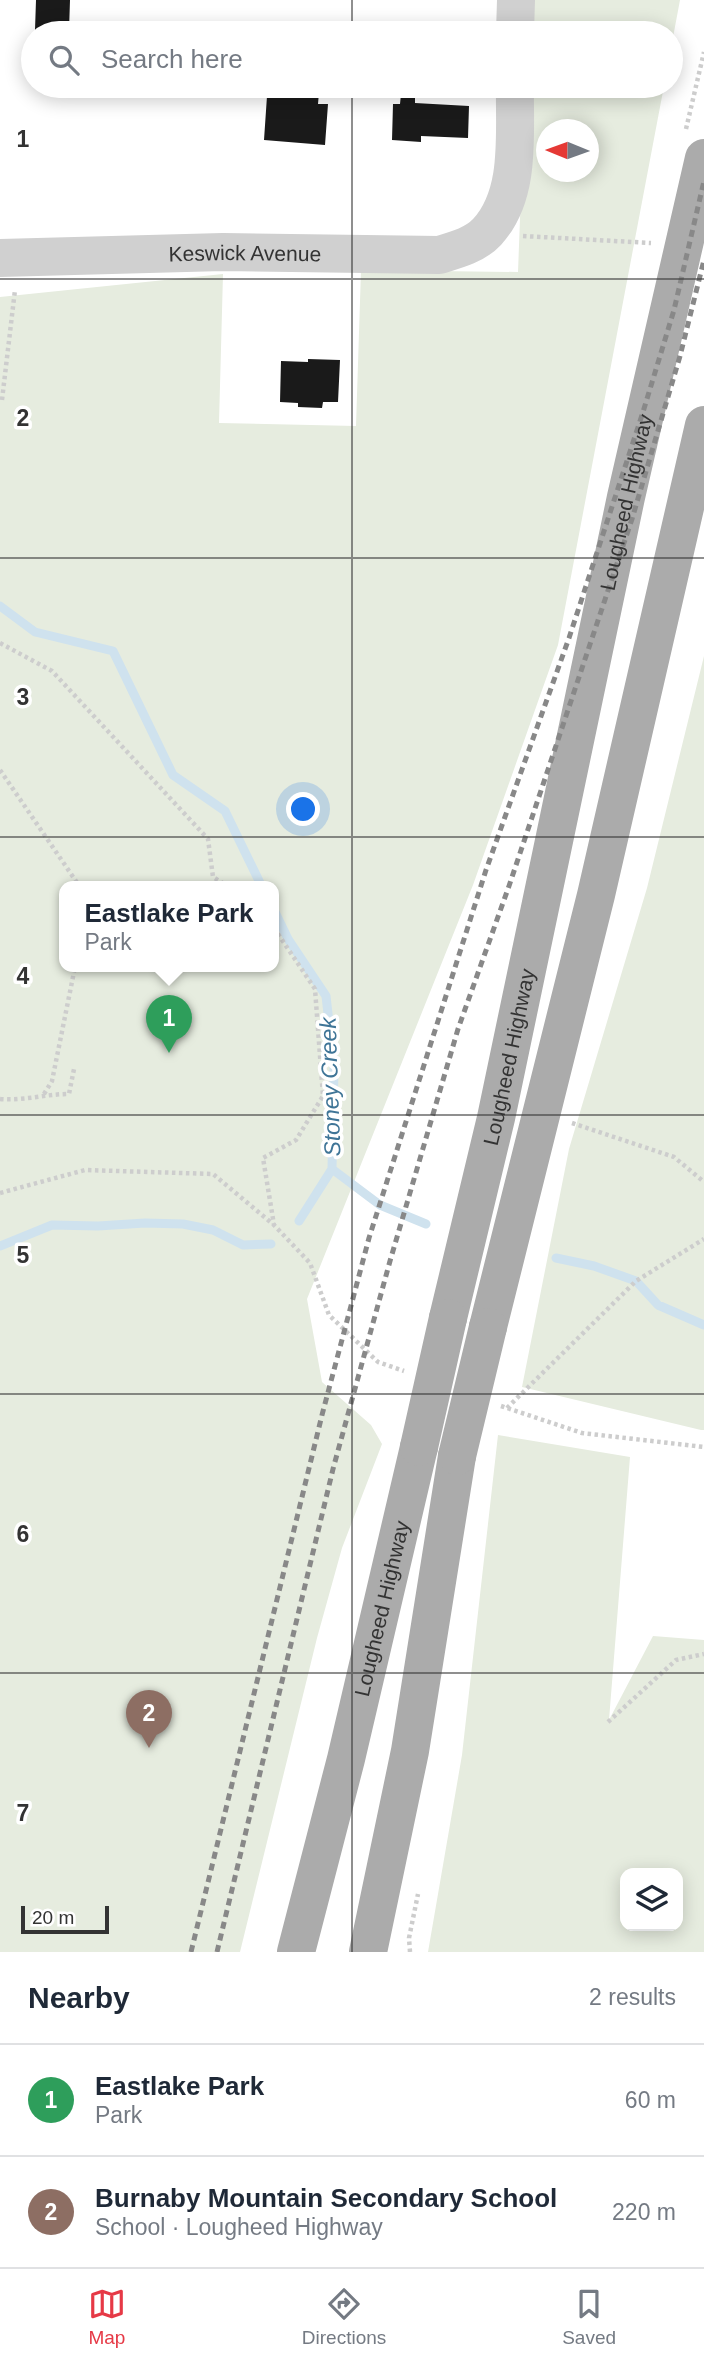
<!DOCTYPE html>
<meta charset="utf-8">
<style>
:root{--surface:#fff;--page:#f2f2f3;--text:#1f2937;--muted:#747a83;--line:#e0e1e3;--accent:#e63946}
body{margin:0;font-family:Helvetica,sans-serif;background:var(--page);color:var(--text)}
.controls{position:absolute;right:21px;bottom:21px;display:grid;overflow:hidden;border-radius:14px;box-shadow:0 4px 18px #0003}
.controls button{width:63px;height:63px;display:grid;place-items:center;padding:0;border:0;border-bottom:2px solid var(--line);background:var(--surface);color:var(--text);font:35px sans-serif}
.compass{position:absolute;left:536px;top:119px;width:63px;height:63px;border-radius:50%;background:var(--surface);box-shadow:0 4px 18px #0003;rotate:271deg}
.scale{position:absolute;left:21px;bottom:18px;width:88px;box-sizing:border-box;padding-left:7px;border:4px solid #333;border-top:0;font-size:19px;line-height:24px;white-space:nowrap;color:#333;-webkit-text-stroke:5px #fff;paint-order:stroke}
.you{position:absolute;left:304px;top:810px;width:24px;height:24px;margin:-18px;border:5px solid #fff;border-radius:50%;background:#1a73e8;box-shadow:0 0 0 10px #1a73e833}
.badge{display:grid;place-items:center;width:46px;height:46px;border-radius:50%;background:var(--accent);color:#fff;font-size:23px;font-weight:700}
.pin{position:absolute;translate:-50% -58px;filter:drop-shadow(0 2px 4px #0008)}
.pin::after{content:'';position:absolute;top:37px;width:24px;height:21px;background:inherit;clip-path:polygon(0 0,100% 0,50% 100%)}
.popup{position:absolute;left:59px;top:881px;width:220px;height:91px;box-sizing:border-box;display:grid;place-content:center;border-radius:14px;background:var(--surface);filter:drop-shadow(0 2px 5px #0005);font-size:23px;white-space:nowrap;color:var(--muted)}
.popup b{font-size:26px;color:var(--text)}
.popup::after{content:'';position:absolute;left:50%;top:100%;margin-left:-14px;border:14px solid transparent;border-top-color:var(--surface)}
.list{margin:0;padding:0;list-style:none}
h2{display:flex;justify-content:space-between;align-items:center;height:91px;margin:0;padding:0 28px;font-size:30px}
h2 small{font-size:23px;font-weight:400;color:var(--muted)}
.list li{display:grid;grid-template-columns:46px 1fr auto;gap:21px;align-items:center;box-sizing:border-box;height:112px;padding:0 28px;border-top:2px solid var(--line)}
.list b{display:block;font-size:26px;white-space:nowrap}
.list p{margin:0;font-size:23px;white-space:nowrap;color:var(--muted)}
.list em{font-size:23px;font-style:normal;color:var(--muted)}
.icon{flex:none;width:38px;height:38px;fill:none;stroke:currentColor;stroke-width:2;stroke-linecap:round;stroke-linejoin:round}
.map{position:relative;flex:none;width:704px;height:1952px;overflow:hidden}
.search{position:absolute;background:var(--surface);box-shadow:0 4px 18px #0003;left:21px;right:21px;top:21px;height:77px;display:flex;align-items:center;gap:18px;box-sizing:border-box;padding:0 24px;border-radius:38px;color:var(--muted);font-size:26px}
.sheet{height:315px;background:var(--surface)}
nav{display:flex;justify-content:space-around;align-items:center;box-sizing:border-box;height:98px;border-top:2px solid var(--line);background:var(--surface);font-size:19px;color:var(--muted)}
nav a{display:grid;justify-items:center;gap:4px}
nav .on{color:var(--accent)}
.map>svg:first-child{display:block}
</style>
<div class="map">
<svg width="704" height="1952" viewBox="0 0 704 1952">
<rect width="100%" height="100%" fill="#fff"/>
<path fill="#e6ecdf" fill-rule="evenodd" d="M529 0H680L671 48V33H527Z
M525 86H664L558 645 473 885 307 1299 322 1382 371 1425 382 1444 342 1548 317 1638 240 1952H0V297L223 274 219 423 356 426 361 270 518 272ZM546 130H588V172H546ZM64 887H274V967H64Z
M704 656V1430H701L522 1387 569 1149 647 888Z
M498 1435 630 1457 609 1720 653 1636 704 1640V1952H428L462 1755ZM625 1873H678V1926H625Z"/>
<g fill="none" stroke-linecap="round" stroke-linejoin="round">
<path stroke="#cfe2ee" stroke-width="9" d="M0 606 35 632 113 651 173 775 225 811 262 887
M274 910 288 939 326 996 334 1067 332 1169 380 1205 426 1224
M299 1221 332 1169
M0 1246 52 1225 98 1226 145 1223 183 1224 213 1230 243 1245 271 1244
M556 1258 594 1266 636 1281 658 1305 704 1325"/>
</g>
<path fill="#1a1a1a" d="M36 0H70L69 31 35 30Z
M293 91 319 92 318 104H328L325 145 264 140 267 96 292 98Z
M401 94H415V103L469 106 468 138 421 136V142L392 140 393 104H400Z
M308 359 340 360 338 402H323L322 408 298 407V403L280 402 281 361 308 362Z"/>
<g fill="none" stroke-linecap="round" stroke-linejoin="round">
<path stroke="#cdcdcd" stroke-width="4.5" stroke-dasharray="3.5 3.5" stroke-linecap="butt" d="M686 129 704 52
M523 236 651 243
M2 400 15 290
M0 643 52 671 208 839 213 877 229 887
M0 770 80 887
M274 928 315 989 323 1096 296 1140 263 1158 274 1225
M44 1094 52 1081 75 967
M0 1099C24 1101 45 1094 69 1094L74 1069
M572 1123 674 1157 704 1182
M0 1193 85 1170 213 1174 274 1225 310 1263 329 1315 378 1362 404 1371
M501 1406 582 1433 704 1447
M507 1408 636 1281 704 1239
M608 1722 676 1660 704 1654
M410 1952 409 1938 418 1894"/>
<g stroke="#d0d0d0" stroke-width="38">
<path d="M515 33 516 0"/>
<path id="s1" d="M0 258 223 252 439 255C456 250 475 245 487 232 522 194 514 133 515 86"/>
</g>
<g stroke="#ababab" stroke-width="38">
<path id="s2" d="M448 1318 496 1118 626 497 704 158"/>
<path d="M488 1327 596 895 704 425"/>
<path id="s3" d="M296 1952 346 1759 419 1447"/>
<path d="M368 1952 410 1751 457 1456"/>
</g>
<path stroke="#888" stroke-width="5" stroke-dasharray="7 5" stroke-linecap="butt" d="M191 1952 322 1415 369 1238 486 870 569 638 643 412 674 310 704 181
M217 1952 333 1469 390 1261 458 1029 509 886 632 519 680 356 704 260"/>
<path stroke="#ababab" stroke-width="38" d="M419 1447 448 1318
M457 1456 488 1327"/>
</g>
<path fill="none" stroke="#333" stroke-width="2" stroke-opacity="0.55" d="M352 0V33M352 86V1952M0 279H704M0 558H704M0 837H704M0 1115H704M0 1394H704M0 1673H704"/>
<g text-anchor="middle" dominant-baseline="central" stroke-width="7" stroke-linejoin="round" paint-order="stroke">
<g font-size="21" fill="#333" stroke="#fff">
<text stroke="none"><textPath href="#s1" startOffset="245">Keswick Avenue</textPath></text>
<text stroke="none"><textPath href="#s2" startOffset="835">Lougheed Highway</textPath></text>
<text stroke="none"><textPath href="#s2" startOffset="268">Lougheed Highway</textPath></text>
<text stroke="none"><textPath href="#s3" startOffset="354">Lougheed Highway</textPath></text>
</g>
<g font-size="23" font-style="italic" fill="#3f7597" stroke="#fff">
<text transform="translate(330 1087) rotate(-92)">Stoney Creek</text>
</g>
</g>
<g font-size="23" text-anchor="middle" font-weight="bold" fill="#333" stroke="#fff" stroke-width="7" stroke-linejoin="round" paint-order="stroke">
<text x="23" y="147">1</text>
<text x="23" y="426">2</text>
<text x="23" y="705">3</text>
<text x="23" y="984">4</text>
<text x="23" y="1263">5</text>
<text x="23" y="1542">6</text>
<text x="23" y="1821">7</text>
</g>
</svg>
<div class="controls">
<button><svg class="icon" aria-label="layers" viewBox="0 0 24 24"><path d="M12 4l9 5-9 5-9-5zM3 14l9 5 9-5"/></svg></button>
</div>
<svg class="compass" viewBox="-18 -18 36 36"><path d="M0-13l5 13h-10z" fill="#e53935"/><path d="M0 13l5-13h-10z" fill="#747a83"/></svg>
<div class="scale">20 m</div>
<div class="you"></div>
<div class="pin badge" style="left:169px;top:1053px;background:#2e9e5b">1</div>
<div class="popup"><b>Eastlake Park</b>Park</div>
<div class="pin badge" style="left:149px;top:1748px;background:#8d6e63">2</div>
<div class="search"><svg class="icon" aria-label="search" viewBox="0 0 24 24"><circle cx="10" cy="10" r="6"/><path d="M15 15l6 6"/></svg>Search here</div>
</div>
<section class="sheet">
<h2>Nearby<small>2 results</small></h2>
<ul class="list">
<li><span class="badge" style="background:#2e9e5b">1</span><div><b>Eastlake Park</b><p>Park</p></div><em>60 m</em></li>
<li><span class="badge" style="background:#8d6e63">2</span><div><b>Burnaby Mountain Secondary School</b><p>School · Lougheed Highway</p></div><em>220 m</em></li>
</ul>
</section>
<nav>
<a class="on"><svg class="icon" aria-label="map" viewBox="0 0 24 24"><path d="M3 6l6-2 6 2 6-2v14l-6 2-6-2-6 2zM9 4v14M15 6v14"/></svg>Map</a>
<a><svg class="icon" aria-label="directions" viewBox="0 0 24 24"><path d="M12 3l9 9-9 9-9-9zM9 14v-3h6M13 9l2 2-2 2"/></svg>Directions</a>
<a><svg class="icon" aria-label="saved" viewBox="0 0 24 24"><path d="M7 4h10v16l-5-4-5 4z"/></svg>Saved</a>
</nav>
